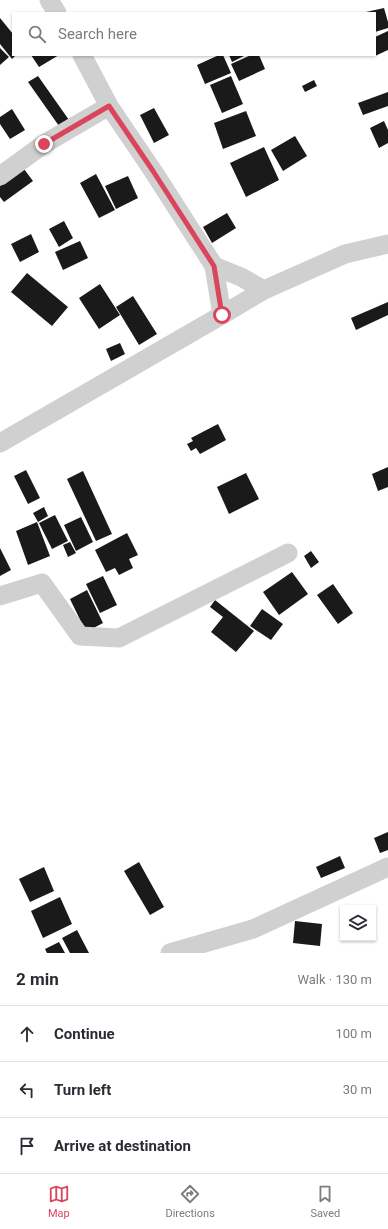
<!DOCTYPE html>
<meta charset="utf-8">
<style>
:root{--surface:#fff;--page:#f7f7f7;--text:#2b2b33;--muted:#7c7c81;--line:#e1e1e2;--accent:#da455c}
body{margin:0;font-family:Roboto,sans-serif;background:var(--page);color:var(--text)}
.controls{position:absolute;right:12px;bottom:12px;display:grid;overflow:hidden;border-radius:0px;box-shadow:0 1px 3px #0004}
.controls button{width:36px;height:36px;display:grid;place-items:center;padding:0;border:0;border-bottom:1px solid var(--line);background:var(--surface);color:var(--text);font:20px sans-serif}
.stop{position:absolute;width:12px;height:12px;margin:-9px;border:3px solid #da455c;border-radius:50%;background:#fff}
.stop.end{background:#da455c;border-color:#fff;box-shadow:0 1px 4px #0008}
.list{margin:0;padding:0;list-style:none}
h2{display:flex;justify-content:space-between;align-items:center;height:52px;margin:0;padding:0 16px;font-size:17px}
h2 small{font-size:13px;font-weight:400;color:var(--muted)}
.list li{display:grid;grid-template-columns:26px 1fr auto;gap:12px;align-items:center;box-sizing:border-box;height:56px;padding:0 16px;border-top:1px solid var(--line)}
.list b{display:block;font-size:15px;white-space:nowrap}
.list em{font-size:13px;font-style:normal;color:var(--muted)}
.icon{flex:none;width:22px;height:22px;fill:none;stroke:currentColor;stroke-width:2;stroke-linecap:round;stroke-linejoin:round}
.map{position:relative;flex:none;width:388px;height:953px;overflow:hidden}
.search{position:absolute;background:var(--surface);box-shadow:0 1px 3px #0004;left:12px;right:12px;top:12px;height:44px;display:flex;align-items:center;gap:10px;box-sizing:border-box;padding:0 14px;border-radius:0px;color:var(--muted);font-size:15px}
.sheet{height:220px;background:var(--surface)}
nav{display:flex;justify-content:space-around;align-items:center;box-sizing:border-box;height:56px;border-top:1px solid var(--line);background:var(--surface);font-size:11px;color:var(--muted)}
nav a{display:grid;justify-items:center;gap:2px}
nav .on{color:var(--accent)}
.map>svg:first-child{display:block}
</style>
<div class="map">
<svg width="388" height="953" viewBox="0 0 388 953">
<rect width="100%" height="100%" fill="#fff"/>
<path fill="#1a1a1a" d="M384 8 388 22V28L375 32V13L366 12Z
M0 18 13 34V55H16L12 59 0 44Z
M388 31V50L375 56V37Z
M0 48 9 57 0 65Z
M31 55H59L39 67Z
M219 55H223L231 73 205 84 197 65Z
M229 55H246L232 62Z
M251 55H259L265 69 239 81 231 64Z
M38 76 69 120 59 126 28 82Z
M231 76 243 104 222 113 210 85Z
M314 80 317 86 305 92 302 86Z
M388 92V106L363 115 358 103Z
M154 108 169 135 154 143 140 115Z
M12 109 25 130 10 139 0 124V117Z
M246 111 256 136 223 149 214 123Z
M384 121 388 130V143L379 148 370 128Z
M295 136 307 156 283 171 271 150Z
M264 147 279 180 246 197 230 163Z
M24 169 33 181 4 202 0 197V186Z
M96 174 115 210 99 218 80 183Z
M128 176 138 198 116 209 105 186Z
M227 213 236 228 212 243 203 227Z
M64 221 73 238 59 247 49 229Z
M31 234 39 252 20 262 11 244Z
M80 241 88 258 63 270 55 252Z
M27 273 68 307 52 326 11 292Z
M100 284 120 315 99 329 79 298Z
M133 296 157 334 139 345 116 307Z
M388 302V315L356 330 351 318Z
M120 343 125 354 111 361 106 349Z
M218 424 226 440 200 454 196 448 191 451 187 444 193 441 191 438Z
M388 467V487L378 491 372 474Z
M26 470 40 498 28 504 14 476Z
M83 471 112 534 96 541 67 479Z
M246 473 259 499 229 514 217 487Z
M44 507 48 516 38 522 33 513Z
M55 515 68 541 52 549 39 523Z
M81 517 93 542 76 551 64 525Z
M37 522 50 556 28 565 16 531Z
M127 533 138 555 129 559 133 568 119 575 115 568 106 572 95 550Z
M70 542 76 553 68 557 63 545Z
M0 548 11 570 0 576Z
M311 551 319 562 311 568 304 556Z
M292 572 308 594 279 615 263 592Z
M103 576 117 605 100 613 86 584Z
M333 584 353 613 338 624 317 595Z
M87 590 103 623 86 632 70 599Z
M215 600 254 631 236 652 211 632 223 617 210 607Z
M262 609 283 624 271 640 250 626Z
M388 832V850L380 853 374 838Z
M340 856 345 868 321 878 316 867Z
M139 862 164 907 150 915 124 871Z
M44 867 54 891 30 902 19 879Z
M60 897 72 924 43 938 31 911Z
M295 921 322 924 320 946 293 943Z
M77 930 89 953H70L62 938Z
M59 942 65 953H47L45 949Z"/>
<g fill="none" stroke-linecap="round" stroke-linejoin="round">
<path stroke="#d0d0d0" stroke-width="19" d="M49 0 57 13
M82 55 109 106 153 171 214 266 222 315
M0 176 44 144 109 106
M214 266 241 277 264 290
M0 443 222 315 264 290 345 254 388 244
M0 596 42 583 80 636 119 638 288 553
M170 953 253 929 388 867"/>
</g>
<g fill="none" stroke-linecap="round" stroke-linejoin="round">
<path stroke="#da455c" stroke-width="5" d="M44 144 109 106 153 171 214 266 222 315"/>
</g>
</svg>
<div class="controls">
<button><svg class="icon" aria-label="layers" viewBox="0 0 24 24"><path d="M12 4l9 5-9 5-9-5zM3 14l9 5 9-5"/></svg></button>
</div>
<div class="stop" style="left:222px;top:315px"></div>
<div class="stop end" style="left:44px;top:144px"></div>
<div class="search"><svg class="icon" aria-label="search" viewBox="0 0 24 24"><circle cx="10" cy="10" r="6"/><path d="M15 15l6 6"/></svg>Search here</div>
</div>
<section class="sheet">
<h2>2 min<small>Walk · 130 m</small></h2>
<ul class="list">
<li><svg class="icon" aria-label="ahead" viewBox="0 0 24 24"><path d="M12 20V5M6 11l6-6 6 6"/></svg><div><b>Continue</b></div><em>100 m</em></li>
<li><svg class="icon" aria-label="left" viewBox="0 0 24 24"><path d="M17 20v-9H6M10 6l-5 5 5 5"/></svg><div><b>Turn left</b></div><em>30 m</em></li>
<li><svg class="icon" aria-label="arrive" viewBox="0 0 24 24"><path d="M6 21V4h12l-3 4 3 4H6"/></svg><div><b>Arrive at destination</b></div></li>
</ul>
</section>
<nav>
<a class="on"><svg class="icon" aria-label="map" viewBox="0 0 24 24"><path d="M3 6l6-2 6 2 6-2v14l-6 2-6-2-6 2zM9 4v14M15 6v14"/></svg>Map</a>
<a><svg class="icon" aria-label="directions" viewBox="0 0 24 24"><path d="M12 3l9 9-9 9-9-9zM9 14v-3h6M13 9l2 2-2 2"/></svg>Directions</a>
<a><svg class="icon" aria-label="saved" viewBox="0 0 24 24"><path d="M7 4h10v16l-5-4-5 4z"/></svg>Saved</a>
</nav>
